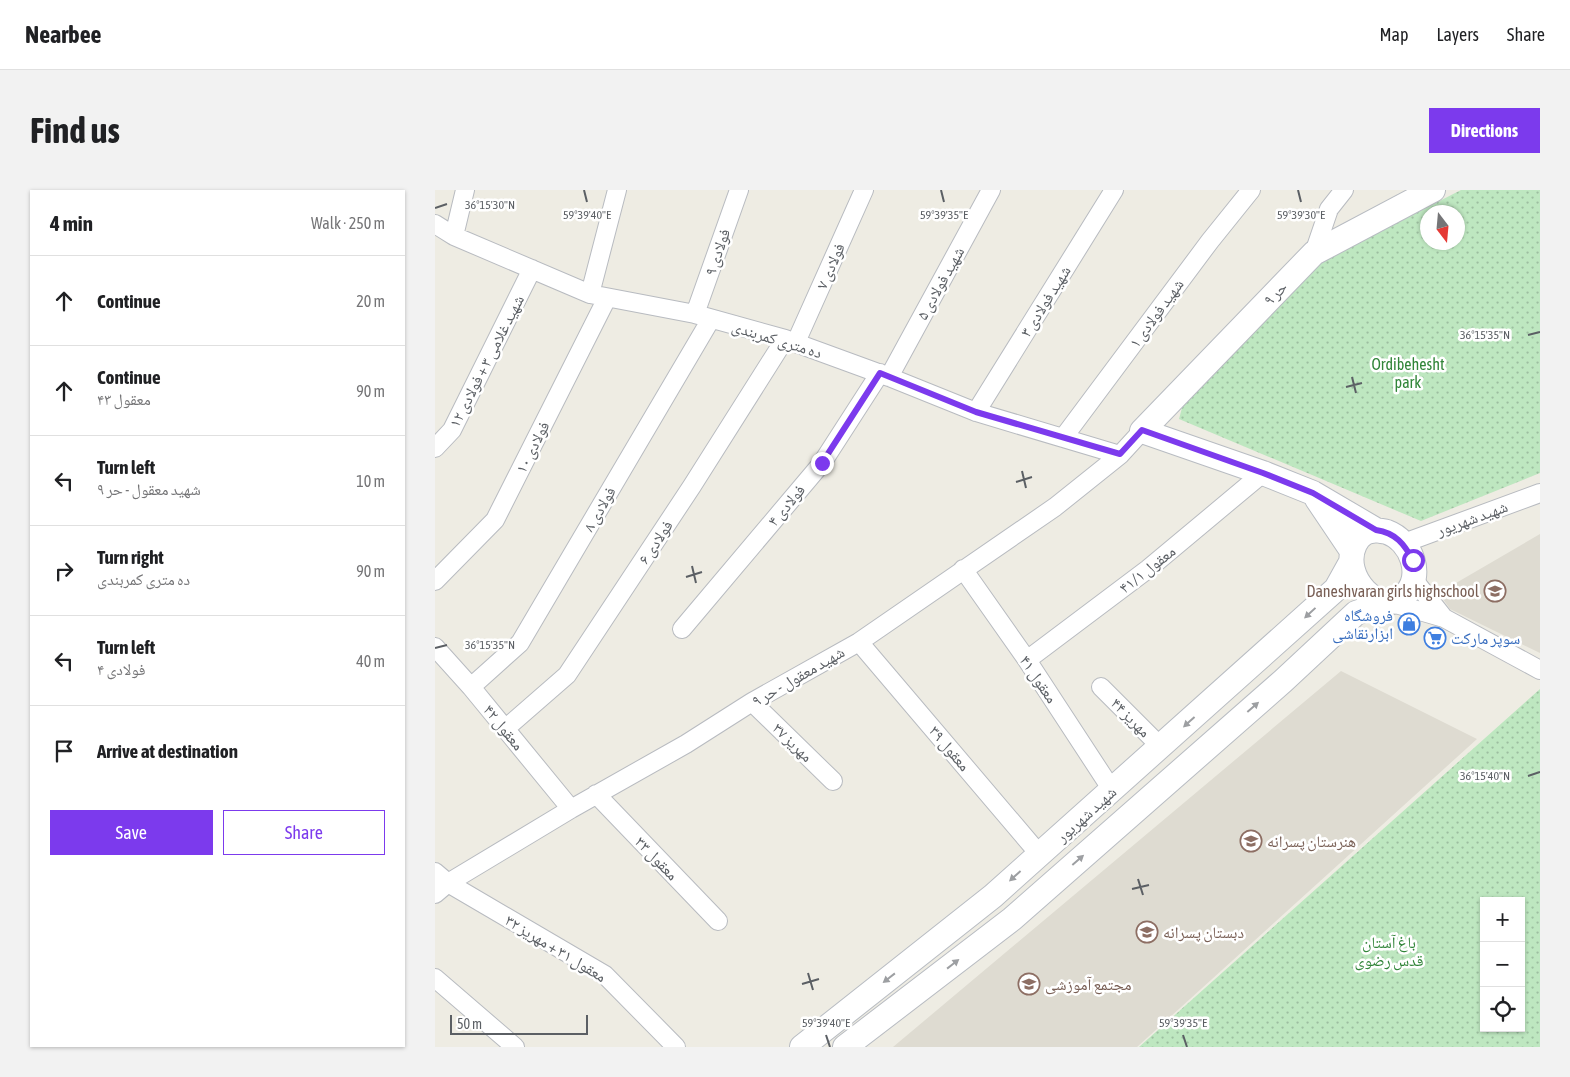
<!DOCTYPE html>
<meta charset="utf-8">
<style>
:root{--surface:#fff;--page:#f2f2f2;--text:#202124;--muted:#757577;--line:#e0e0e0;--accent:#7c3aed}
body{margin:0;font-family:"Asap Condensed","Noto Naskh Arabic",sans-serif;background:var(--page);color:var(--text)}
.controls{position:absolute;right:15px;bottom:15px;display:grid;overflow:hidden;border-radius:0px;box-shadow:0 1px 4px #0004}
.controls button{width:45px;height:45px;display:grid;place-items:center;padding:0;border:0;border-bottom:1px solid var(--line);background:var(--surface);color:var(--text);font:25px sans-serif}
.compass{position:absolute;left:985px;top:15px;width:45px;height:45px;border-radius:50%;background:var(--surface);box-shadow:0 1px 4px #0004;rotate:164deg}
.scale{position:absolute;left:15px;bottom:12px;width:138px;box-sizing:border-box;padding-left:5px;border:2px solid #5b5f64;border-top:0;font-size:14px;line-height:18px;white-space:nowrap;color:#5b5f64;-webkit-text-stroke:4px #fff;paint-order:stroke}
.stop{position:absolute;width:15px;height:15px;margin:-11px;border:4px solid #7c3aed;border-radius:50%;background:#fff}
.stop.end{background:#7c3aed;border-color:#fff;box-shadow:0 1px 5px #0008}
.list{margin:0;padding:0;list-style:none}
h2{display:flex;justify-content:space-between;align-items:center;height:65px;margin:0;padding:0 20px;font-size:21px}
h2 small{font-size:16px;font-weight:400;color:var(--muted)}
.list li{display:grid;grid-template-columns:32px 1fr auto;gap:15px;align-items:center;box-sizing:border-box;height:90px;padding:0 20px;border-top:1px solid var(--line)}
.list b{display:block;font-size:19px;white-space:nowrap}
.list p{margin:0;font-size:16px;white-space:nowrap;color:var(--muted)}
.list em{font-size:16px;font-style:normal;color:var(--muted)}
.actions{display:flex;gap:10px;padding:15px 20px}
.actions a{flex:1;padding:11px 0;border:1px solid var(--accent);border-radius:0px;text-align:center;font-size:18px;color:var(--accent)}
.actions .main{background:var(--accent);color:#fff}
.icon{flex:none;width:28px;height:28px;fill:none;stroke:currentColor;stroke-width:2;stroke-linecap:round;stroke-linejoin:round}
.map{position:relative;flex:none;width:1105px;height:857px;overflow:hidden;border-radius:0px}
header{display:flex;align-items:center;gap:30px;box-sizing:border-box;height:70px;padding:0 25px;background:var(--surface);border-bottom:1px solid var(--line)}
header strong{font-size:24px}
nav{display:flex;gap:28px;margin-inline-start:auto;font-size:18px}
.intro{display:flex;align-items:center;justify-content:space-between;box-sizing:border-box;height:120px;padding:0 30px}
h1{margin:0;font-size:35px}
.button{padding:12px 22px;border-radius:0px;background:var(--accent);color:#fff;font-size:18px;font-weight:700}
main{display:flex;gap:30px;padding:0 30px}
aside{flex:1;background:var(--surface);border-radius:0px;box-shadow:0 1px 4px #0004}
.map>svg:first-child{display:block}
</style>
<header>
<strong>Nearbee</strong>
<nav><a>Map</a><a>Layers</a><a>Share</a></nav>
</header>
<div class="intro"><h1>Find us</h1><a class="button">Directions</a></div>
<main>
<aside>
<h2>4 min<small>Walk · 250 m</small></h2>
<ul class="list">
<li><svg class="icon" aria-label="ahead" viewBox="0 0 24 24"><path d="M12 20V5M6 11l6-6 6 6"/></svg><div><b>Continue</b></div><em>20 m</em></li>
<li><svg class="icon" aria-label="ahead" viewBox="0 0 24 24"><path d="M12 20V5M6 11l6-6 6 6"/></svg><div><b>Continue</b><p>معقول ۴۳</p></div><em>90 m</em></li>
<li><svg class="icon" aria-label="left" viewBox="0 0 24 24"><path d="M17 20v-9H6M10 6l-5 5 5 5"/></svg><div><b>Turn left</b><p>شهید معقول - حر ۹</p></div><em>10 m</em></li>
<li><svg class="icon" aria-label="right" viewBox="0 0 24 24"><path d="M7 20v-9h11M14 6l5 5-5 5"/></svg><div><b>Turn right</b><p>ده متری کمربندی</p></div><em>90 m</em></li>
<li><svg class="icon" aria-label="left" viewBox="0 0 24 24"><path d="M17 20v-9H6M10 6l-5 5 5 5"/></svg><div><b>Turn left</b><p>فولادی ۴</p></div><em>40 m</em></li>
<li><svg class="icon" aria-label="arrive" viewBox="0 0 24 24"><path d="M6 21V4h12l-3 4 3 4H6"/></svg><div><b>Arrive at destination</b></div></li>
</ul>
<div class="actions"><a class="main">Save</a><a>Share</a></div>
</aside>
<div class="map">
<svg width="1105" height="857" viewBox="0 0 1105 857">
<defs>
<pattern id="green-dots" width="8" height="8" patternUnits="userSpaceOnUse" patternTransform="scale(1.25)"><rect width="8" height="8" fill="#bee7c0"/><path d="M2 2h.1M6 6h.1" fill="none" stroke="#9dbea0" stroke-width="1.8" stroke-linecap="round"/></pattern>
</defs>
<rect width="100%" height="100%" fill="#eeece3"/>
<path fill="#dedbd1" d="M1105 344V463L1015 419 1008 409 1021 393Z
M906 481 1042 549 702 857H458Z"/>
<path fill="url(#green-dots)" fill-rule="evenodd" d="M1026 0H1105V283L986 331 744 229 748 214 889 70ZM992 22H1022V52H992Z
M1105 499V857H704ZM1049 711H1086V838H1049Z"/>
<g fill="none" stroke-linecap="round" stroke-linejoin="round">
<g stroke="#b8bbc0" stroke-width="20">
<path id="street" d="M0 34 19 46 155 104 260 124 350 149 454 187 541 222 685 265
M19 46 30 0
M879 63 894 19 909 0
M155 104 182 0
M260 124 304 0
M361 152 429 0
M454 187 556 0
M541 222 679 0
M628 248 775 51 816 0
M0 258 17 240 97 79
M969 353 1105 303
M528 379 592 470 677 600
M979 390 1009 428
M0 391 60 330 172 108
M954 412 1009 428 1105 480
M247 439 387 273 445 183
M424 452 605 665
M0 457 36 497 136 619
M592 470 713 379 828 283
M36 497 85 453 276 129
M666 497 726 557
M317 512 398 591
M70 539 132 485 257 296 350 149
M161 604 283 731
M0 682 13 693 170 785 241 857
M0 704 13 693 136 619 251 554 317 512 424 452 620 317 685 265 707 241
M0 788 80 857"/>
</g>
<g stroke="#b8bcc2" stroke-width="26">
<path id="secondary" d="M882 309 917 361
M941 340 878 303 828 283 707 241 879 63 998 0
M941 340C944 341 949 341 952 342 977 351 989 386 970 405 946 429 904 387 920 354 922 350 926 345 930 343 933 341 938 341 941 340Z
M367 857 558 706 901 399 916 372
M410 857 577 729 848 491 921 423 954 412"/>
</g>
<use href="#street" stroke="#fff" stroke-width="18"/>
<use href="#secondary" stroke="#fff" stroke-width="24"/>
</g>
<defs><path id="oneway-solid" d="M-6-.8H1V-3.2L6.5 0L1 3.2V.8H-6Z" transform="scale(1.25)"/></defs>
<g fill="#9d9fa2">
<use href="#oneway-solid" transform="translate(875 423) rotate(137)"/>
<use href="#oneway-solid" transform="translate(818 517) rotate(-41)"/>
<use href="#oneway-solid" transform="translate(754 532) rotate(138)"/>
<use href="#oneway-solid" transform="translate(643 670) rotate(-41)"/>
<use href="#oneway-solid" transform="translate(580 686) rotate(138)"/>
<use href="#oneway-solid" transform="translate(518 774) rotate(-38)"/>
<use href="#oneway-solid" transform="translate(454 788) rotate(142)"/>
</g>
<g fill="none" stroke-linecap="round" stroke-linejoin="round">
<path stroke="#7c3aed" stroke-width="6" d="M387 273 445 183 541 222 685 264 707 240 828 283 878 303 941 340C961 343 969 354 978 370"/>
</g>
<path fill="none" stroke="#5b5f64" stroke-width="2" d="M149 0 152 12M506 0 509 12M863 0 866 12M0 18 12 14M1093 145 1105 142M917 187 921 203M911 197 927 193M587 281 591 298M581 292 597 287M257 376 261 393M251 387 267 382M0 458 12 455M1093 586 1105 582M703 689 708 705M697 699 714 695M373 783 378 800M367 794 384 789M391 845 395 857M748 845 752 857"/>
<defs>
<g id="school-ring" transform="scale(1.125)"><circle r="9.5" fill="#fff" stroke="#8d6e63" stroke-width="1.5"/><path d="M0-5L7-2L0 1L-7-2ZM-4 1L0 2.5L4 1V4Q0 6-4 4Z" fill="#8d6e63"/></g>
<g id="shop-ring" transform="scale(1.125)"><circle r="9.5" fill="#fff" stroke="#3f7fe0" stroke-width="1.5"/><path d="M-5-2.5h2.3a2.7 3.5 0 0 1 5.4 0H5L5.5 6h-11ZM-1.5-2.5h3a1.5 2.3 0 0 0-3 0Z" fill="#3f7fe0"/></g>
<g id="supermarket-ring" transform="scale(1.125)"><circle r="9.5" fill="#fff" stroke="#3f7fe0" stroke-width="1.5"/><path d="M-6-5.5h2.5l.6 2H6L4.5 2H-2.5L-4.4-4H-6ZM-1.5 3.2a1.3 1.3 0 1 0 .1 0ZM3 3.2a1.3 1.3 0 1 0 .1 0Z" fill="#3f7fe0"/></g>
</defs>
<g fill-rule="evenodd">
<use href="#school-ring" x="1060" y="401"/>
<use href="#shop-ring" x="974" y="434"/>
<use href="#supermarket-ring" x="1000" y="448"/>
<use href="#school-ring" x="816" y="651"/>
<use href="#school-ring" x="712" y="742"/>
<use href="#school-ring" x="594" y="794"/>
</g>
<g text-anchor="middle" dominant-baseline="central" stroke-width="5" stroke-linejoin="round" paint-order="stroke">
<g font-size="16" fill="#5b5f64" stroke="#fff">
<text transform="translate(282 62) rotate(-71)">فولادی ۹</text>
<text transform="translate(395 76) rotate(-66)">فولادی ۷</text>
<text transform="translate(505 93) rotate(-61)">شهید فولادی ۵</text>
<text transform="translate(840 103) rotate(-46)">حر ۹</text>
<text transform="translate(610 111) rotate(-58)">شهید فولادی ۳</text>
<text transform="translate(721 123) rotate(-54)">شهید فولادی ۱</text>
<text transform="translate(342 149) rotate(17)">ده متری کمربندی</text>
<text transform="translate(51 171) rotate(-63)">شهید غلامی ۳ + فولادی ۱۲</text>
<text transform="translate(97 257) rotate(-63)">فولادی ۱۰</text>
<text transform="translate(351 315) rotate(-50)">فولادی ۴</text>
<text transform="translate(164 319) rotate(-60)">فولادی ۸</text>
<text transform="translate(1037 328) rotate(-20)">شهید شهریور</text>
<text transform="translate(220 352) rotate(-56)">فولادی ۶</text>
<text transform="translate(712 379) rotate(-38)">معقول ۴۱/۱</text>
<text transform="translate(363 486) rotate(-30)">شهید معقول - حر ۹</text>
<text transform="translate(604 489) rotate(56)">معقول ۴۱</text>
<text transform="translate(696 527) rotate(45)">مهریز ۴۴</text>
<text transform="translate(69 537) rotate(51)">معقول ۴۲</text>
<text transform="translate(358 552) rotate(44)">مهریز ۳۷</text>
<text transform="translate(515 558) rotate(50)">معقول ۳۹</text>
<text transform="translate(651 624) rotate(-42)">شهید شهریور</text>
<text transform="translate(222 668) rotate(46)">معقول ۳۳</text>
<text transform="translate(121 758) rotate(31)">معقول ۳۱ + مهریز ۳۲</text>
</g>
<g font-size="16" fill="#318539" stroke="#fff">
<text x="973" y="174">Ordibehesht<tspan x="973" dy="18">park</tspan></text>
<text x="954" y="752">باغ آستان<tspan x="954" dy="18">قدس رضوی</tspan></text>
</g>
<g font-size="16" fill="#785e54" stroke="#fff" text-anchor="start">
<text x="1044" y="401" text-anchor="end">Daneshvaran girls highschool</text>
<text x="832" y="651">هنرستان پسرانه</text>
<text x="728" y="742">دبستان پسرانه</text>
<text x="610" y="794">مجتمع آموزشی</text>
</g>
<g font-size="16" fill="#366cbe" stroke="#fff" text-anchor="end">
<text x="958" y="425">فروشگاه<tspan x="958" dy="18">ابزارنقاشی</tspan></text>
<text x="1016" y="448" text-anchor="start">سوپر مارکت</text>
</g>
</g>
<g font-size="12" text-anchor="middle" fill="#5b5f64" stroke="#fff" stroke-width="5" stroke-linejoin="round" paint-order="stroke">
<text x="55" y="19">36°15'30"N</text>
<text x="152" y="29">59°39'40"E</text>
<text x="509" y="29">59°39'35"E</text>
<text x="866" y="29">59°39'30"E</text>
<text x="1050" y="149">36°15'35"N</text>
<text x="55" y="459">36°15'35"N</text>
<text x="1050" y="590">36°15'40"N</text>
<text x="391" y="837">59°39'40"E</text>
<text x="748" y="837">59°39'35"E</text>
</g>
</svg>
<div class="controls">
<button>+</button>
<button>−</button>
<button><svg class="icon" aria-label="locate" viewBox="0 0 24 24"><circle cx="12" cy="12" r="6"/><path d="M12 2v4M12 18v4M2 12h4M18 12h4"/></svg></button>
</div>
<svg class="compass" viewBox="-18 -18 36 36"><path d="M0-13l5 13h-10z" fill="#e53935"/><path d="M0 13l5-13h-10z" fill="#757577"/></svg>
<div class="scale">50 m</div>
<div class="stop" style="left:978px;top:370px"></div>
<div class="stop end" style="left:387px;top:273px"></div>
</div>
</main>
